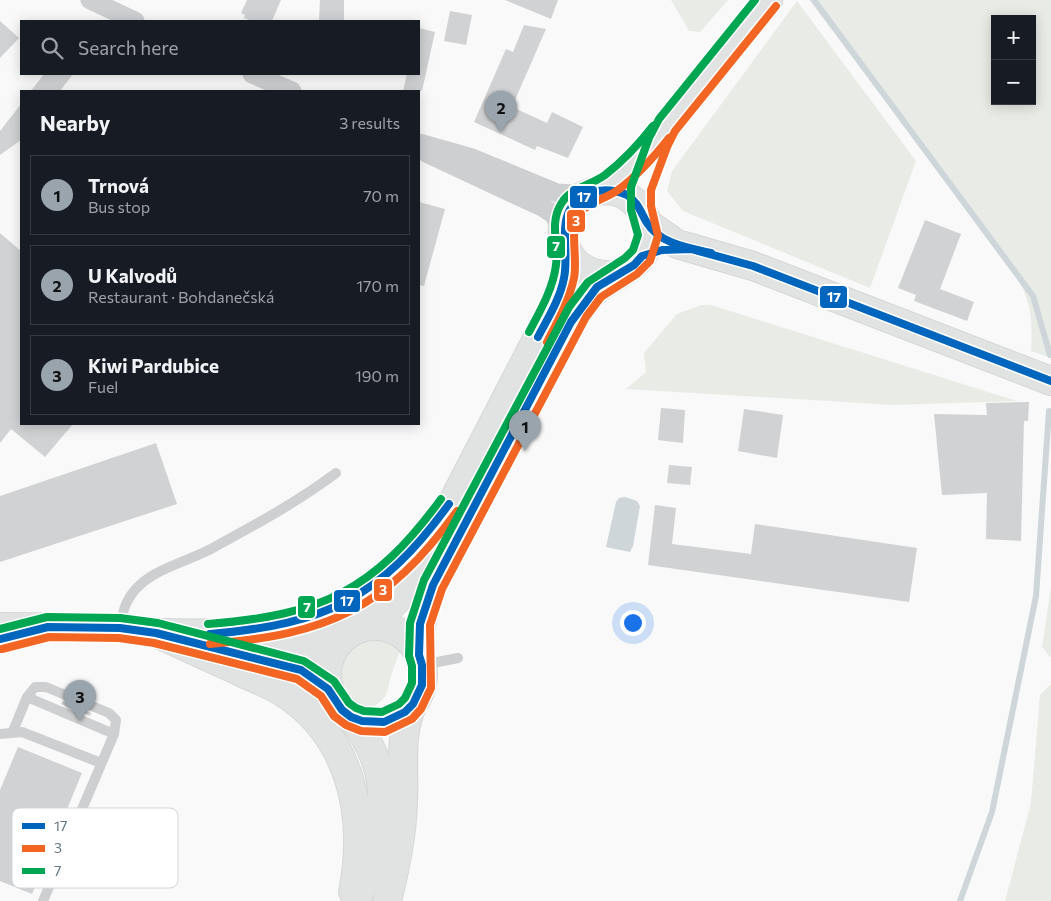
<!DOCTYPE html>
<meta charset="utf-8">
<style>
:root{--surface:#171b24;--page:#242831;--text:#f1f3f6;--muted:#9ea1a6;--line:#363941;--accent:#99a4ac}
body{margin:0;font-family:Commissioner,sans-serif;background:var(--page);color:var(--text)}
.controls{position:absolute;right:15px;top:15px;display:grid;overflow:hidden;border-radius:0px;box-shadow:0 2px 12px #0003}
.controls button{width:45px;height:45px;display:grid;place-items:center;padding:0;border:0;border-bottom:1px solid var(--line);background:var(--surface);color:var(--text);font:25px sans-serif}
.you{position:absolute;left:632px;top:622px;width:18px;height:18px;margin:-12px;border:4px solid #fff;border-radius:50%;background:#1a73e8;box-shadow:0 0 0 8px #1a73e833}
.badge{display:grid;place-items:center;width:32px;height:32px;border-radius:50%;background:var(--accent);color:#111;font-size:16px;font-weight:700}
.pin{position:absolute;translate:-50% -41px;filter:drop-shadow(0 1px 2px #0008)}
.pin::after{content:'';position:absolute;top:26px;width:18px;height:15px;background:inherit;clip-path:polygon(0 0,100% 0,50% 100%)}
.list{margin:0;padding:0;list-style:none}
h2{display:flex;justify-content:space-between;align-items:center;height:65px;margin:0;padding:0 20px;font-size:21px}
h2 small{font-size:16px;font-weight:400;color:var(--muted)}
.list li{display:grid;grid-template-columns:32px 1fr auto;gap:15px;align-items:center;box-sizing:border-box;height:80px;margin:0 10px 10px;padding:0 10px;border:1px solid var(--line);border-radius:0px}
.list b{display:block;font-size:19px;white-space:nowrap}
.list p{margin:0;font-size:16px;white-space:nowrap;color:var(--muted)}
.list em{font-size:16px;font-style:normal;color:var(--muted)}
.icon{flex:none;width:28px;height:28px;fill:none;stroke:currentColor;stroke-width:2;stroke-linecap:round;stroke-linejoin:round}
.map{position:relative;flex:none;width:1051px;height:901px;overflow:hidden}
.search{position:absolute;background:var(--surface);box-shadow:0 2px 12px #0003;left:20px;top:20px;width:400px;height:55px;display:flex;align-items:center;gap:12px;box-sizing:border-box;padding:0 18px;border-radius:0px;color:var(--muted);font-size:19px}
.panel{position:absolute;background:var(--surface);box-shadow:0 2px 12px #0003;left:20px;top:90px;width:400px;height:335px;border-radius:0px}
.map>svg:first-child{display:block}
</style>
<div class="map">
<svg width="1051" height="901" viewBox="0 0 1051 901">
<rect width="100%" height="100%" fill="#f9f9f9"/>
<path fill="#e8ebe6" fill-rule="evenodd" d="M671 0H728L700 32 689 31Z
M809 0H1051V358L1031 351C1033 317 1031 304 1016 274ZM995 19H1032V101H995Z
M797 1 916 161 870 288 683 211 667 191 672 171Z
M701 305H711L1017 401 894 405 626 389 646 372 644 353 677 314Z
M1051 587V658L1042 647Z
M378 639 394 645 400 651C398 658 394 666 392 673 386 692 390 697 371 708 326 697 332 641 378 639Z
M1051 684V901H1005L1031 803 1040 695Z"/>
<path fill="#ced6d9" d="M625 497 637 501 640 506 633 546 630 552 606 547 616 502 619 498Z"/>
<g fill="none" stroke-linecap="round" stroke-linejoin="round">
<path stroke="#ced6d9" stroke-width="6" d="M814 0 1033 296 1050 355
M960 901 992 812 1036 596 1049 411"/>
</g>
<path fill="#d0d2d3" d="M247 0H281L272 21H252L244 18 245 15 241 13Z
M320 0H344V21H319Z
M505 0H558L551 19Z
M450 11 472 15 466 45 444 41Z
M0 21 19 38 0 58Z
M524 25 546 29 512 107 547 123 552 112 583 127 568 158 537 146 535 150 474 122 506 49 513 52Z
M419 28 435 32 422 91H403L407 74H419Z
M44 74H73L60 91H31Z
M21 104V140L0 155V131Z
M419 202 445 209 424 286 419 285Z
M925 220 961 234 940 289 974 302 967 321 914 301 916 295 898 288Z
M0 233 21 251V424H73L45 457 11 429 0 443Z
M1029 402 1028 421H1024L1021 541 986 539 987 493 942 495 934 414 987 415 986 403Z
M661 408 685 410 683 443 658 440Z
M744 409 783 415 777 458 738 451Z
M156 443 177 504 0 562V496Z
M669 465 692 467 690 485 667 483Z
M655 505 676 508 672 544 751 554 755 524 917 548 909 602 648 565Z
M63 701 91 713 90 716 61 704Z
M18 747 82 773 32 894 0 881V790Z"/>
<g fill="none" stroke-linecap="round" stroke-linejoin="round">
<g stroke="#d5d6d7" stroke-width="30">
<path id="secondary" d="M648 224 677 244 753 266 1051 381
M0 627 120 628 175 635
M156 633C184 646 212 659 239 671 253 678 268 683 281 691 351 734 368 815 353 892
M166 633C289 637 359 619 438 520
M245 642 312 646 343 637
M242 655 301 670 328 689"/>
</g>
<g stroke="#d5d6d7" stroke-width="30">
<path id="primary" d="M602 190 633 164 651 145 768 0
M327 674a48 48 0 1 1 96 0a48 48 0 1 1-96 0Z
M361 628C384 615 400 600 414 577L553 308 564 277 567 253
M419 655C419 629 423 609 433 585 463 528 492 471 522 414 542 375 561 334 587 299 604 276 639 273 647 245 655 213 626 183 594 192 544 205 556 280 615 275
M351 717C401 780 382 833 356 901
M387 901C395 869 402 836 403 803 405 769 398 735 413 704"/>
</g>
<path stroke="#cecfd0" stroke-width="10" d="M120 627C123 609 127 596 141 584 157 569 189 560 209 550 253 526 296 503 336 473
M422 665 458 658
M27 697 35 687H46L109 713 116 720 114 734 43 901
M13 731 27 697 114 734
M0 734 22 732 101 763"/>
<path stroke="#cecfd0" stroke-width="19" d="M90 0 135 21
M252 74 292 91
M419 143 472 158 557 193 586 195
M426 153 544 208 553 214 563 231"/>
<use href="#secondary" stroke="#e1e2e2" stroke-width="28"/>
<use href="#primary" stroke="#e1e2e2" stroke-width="28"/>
<g stroke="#fff" stroke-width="11">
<path id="bus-1" d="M538 337C548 318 560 299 564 278 571 245 550 206 594 192 604 189 617 190 627 195 638 202 641 213 647 223 660 244 689 248 711 253
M210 634C326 624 380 599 449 504
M0 639 48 627 120 628 156 633 301 670 328 689 342 710 351 717 362 721 384 722 405 712 413 704 422 685V665L419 655 420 624 433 585 571 322 597 287 634 265 642 256 662 250 691 249 753 266 1051 381"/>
</g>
<g stroke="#fff" stroke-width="11">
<path id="bus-2" d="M547 342C558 321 569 301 574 278 578 259 569 229 579 214 585 204 607 198 618 190 637 176 654 157 669 138
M210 644C329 634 386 609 457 511
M2 649 49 637 119 638 154 643 297 679 321 696 334 716 346 725 361 731 385 732 412 719 421 709 431 688 430 625 442 589 586 317 601 297 637 274 650 261 658 236 651 206V190L667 147 675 131 776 6"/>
</g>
<g stroke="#fff" stroke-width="11">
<path id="bus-3" d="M529 332C540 311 553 289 556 265 559 244 549 224 561 204 571 187 590 186 605 175 623 161 639 144 653 126
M208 624C321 615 373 592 441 499
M0 629 47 617 120 618 158 623 304 661 334 681 349 703 356 708 364 711 382 712 399 704 405 698 412 683V666L409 656 410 623 424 580 569 307 588 282 625 258 633 250 638 235 631 210V187L649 138 659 119 755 0"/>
</g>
<use href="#bus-1" stroke="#0065bd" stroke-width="8"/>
<use href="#bus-2" stroke="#f26522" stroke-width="8"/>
<use href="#bus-3" stroke="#00a651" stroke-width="8"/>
</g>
<rect x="12" y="808" width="166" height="80" rx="8" fill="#fff" stroke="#d1d6da" stroke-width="1"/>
<rect x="22" y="823" width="23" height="6" fill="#0065bd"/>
<rect x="22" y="845" width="23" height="7" fill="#f26522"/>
<rect x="22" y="868" width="23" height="6" fill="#00a651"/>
<g font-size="14" fill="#657683">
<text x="54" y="831">17</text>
<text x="54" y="853">3</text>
<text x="54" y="876">7</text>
</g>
<g stroke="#fff" stroke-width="2">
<rect x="569" y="185" width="29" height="24" rx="5" fill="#0065bd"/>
<rect x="566" y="209" width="20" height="24" rx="5" fill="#f26522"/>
<rect x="546" y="235" width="20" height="24" rx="5" fill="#00a651"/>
<rect x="819" y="285" width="29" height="24" rx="5" fill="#0065bd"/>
<rect x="373" y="578" width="20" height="24" rx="5" fill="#f26522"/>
<rect x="333" y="589" width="28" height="24" rx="5" fill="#0065bd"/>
<rect x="297" y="595" width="19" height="24" rx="5" fill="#00a651"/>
</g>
<g font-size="14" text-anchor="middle" font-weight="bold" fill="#fff">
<text x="584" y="202">17</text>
<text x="576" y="226">3</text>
<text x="556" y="251">7</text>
<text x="834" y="302">17</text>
<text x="383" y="595">3</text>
<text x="347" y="606">17</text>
<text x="307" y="612">7</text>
</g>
</svg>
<div class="controls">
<button>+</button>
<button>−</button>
</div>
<div class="you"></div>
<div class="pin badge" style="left:525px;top:451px">1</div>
<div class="pin badge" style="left:501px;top:132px">2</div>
<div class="pin badge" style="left:80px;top:721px">3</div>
<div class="search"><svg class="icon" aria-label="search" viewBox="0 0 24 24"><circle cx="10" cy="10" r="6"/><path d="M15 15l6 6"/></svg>Search here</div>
<section class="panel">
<h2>Nearby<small>3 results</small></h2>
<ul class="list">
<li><span class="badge">1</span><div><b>Trnová</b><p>Bus stop</p></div><em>70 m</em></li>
<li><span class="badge">2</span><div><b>U Kalvodů</b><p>Restaurant · Bohdanečská</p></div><em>170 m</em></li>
<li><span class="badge">3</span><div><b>Kiwi Pardubice</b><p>Fuel</p></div><em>190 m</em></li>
</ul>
</section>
</div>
